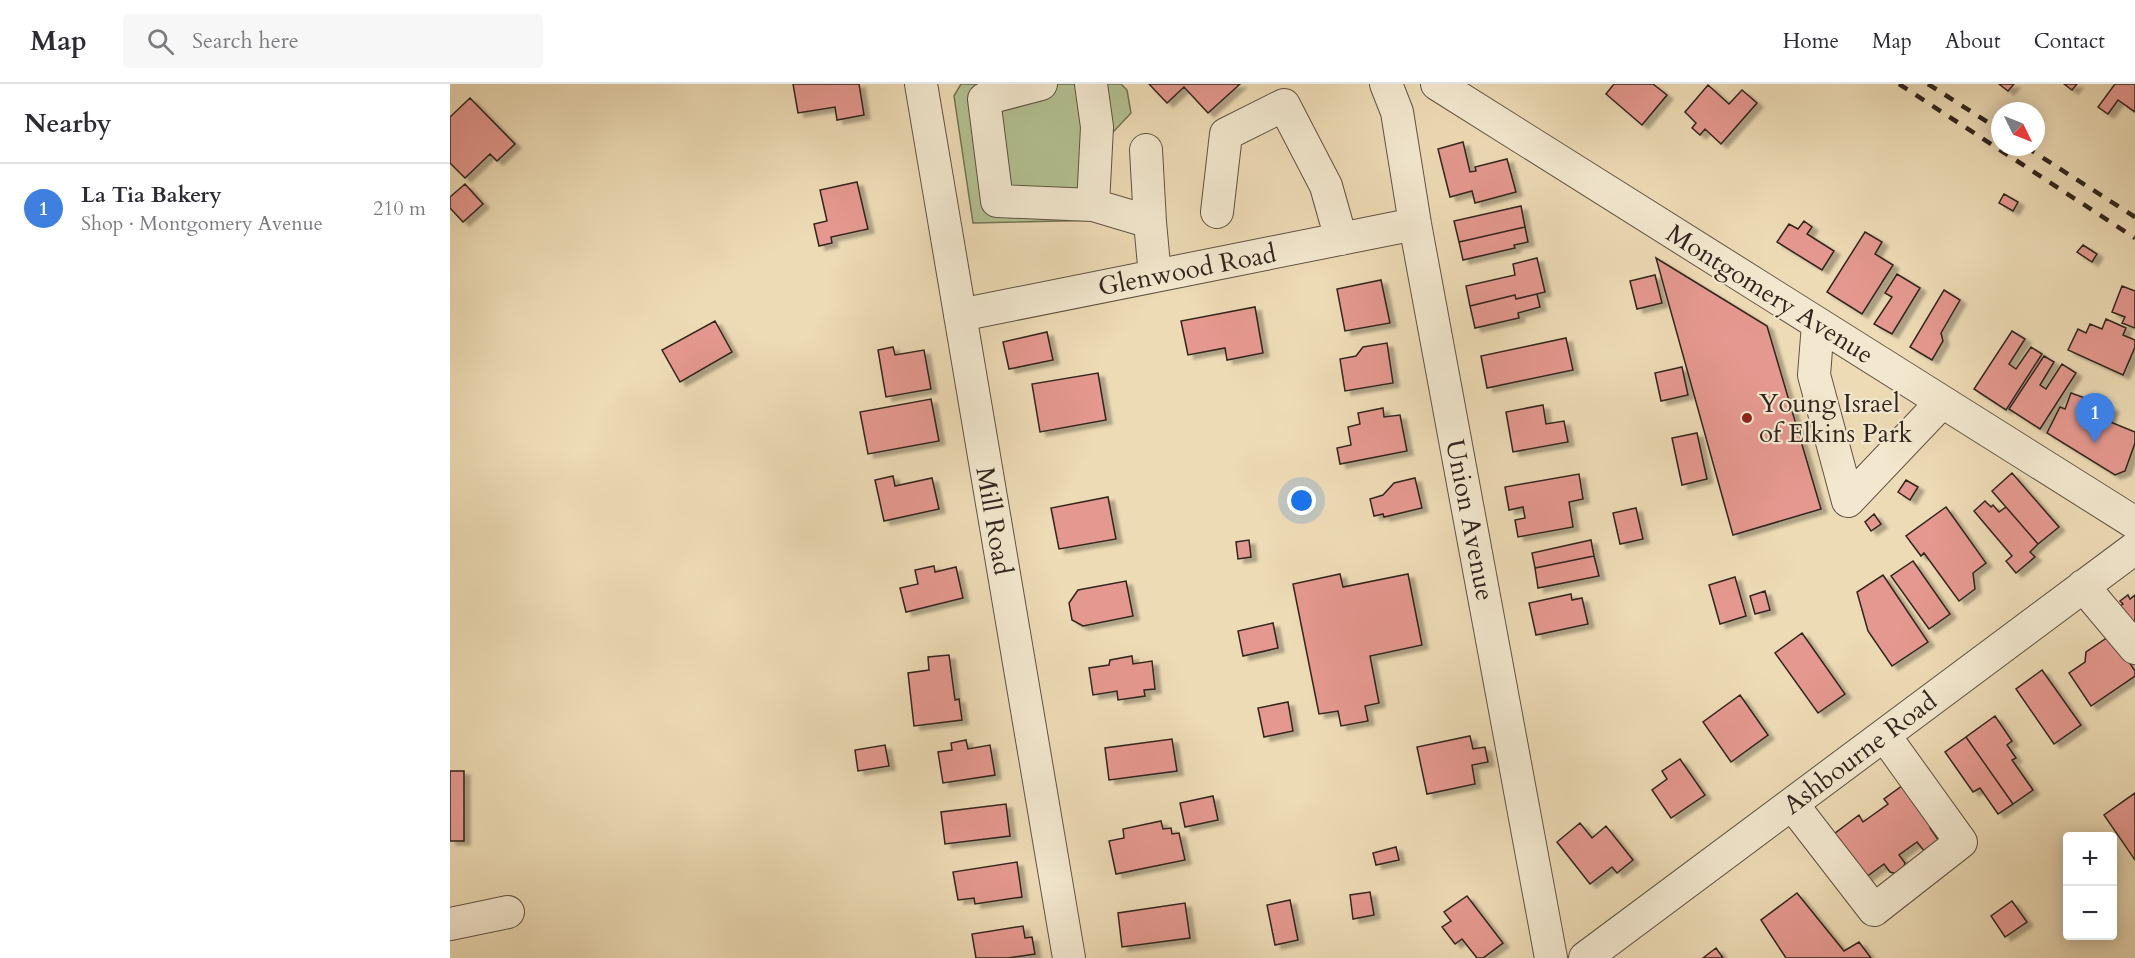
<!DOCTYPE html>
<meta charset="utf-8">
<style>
:root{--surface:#fff;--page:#f7f7f7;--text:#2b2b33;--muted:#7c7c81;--line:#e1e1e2;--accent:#2563eb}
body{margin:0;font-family:Cardo,serif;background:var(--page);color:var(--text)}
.controls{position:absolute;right:18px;bottom:18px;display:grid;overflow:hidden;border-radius:6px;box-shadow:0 3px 15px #0003}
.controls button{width:54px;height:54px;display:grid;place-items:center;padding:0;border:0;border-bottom:2px solid var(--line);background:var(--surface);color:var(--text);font:30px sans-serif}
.compass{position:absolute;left:1541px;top:18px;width:54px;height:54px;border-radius:50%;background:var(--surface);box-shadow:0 3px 15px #0003;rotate:133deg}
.you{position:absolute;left:852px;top:417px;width:21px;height:21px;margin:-15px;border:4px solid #fff;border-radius:50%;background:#1a73e8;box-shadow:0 0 0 9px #1a73e833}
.badge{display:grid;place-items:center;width:39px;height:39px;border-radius:50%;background:var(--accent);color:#fff;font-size:20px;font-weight:700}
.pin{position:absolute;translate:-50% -50px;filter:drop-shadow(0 2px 3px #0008)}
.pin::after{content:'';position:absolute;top:32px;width:21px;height:18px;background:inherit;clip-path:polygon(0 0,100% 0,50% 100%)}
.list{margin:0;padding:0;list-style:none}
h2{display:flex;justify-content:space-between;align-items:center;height:78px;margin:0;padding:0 24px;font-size:26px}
h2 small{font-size:20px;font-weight:400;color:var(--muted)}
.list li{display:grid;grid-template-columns:39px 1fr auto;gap:18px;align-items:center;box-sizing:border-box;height:90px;padding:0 24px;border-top:2px solid var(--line)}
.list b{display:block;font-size:22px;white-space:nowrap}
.list p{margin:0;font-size:20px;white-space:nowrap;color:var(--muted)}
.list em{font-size:20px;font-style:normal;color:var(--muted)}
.icon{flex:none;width:33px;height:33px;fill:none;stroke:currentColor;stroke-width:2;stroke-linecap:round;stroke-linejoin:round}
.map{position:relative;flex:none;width:1685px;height:874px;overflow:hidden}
header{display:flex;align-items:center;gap:36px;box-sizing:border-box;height:84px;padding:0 30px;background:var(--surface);border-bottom:2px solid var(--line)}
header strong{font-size:28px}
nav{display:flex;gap:33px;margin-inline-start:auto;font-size:21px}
.search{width:420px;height:54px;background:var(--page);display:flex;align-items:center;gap:15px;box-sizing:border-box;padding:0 21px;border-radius:6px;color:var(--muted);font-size:22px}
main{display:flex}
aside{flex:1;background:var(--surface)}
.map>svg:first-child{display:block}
</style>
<header>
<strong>Map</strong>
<div class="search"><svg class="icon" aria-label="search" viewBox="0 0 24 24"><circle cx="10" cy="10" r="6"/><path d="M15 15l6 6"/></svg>Search here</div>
<nav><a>Home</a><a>Map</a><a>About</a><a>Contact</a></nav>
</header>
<main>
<aside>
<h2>Nearby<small></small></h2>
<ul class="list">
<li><span class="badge" style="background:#3f7fe0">1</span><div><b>La Tia Bakery</b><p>Shop · Montgomery Avenue</p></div><em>210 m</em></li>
</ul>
</aside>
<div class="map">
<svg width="1685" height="874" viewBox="0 0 1685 874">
<defs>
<filter id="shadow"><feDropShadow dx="6" dy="4" stdDeviation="1.5" flood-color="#0004"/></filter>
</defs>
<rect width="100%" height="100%" fill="#eddbb5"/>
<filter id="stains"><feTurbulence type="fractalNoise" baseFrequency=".00333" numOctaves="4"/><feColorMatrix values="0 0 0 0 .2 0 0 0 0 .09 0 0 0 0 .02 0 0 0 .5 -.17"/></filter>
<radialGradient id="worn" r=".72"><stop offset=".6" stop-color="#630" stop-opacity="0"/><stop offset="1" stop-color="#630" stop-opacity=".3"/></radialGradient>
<path fill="#b3c191" stroke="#727358" stroke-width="1.5" d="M511 0H671L677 6 681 29 649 63 657 136 523 139 504 12Z"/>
<path fill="#e5988f" stroke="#31251e" stroke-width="1.5" filter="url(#shadow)" d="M343 0H409L414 31 387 36 385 23 348 29Z
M699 0H790L758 29 734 3 717 19Z
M1164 0H1203L1217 11 1192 41 1156 10Z
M1549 0H1564L1558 7Z
M1614 0H1627L1622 6Z
M1665 0H1685V28L1668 16 1658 30 1648 23Z
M1258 1 1279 20 1292 6 1307 19 1271 60 1255 45 1250 51 1242 44 1246 39 1235 28Z
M20 14 65 60 47 77 40 70 15 94 0 79V33Z
M1013 58 1020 88 1026 87 1025 83 1057 75 1066 108 1025 119 1022 107 1000 113 988 65Z
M407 98 418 145 381 153 382 159 369 162 364 140 377 137 370 106Z
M15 100 33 120 13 138 0 124V113Z
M1554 110 1568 118 1563 127 1549 119Z
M1071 122 1075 143 1009 158 1004 137Z
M1354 137 1362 143 1357 150 1384 167 1372 186 1327 158 1339 140 1348 145Z
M1075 143 1078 158 1064 161 1065 164 1013 176 1009 158Z
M1415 148 1432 158 1425 170 1443 181 1412 230 1377 208Z
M1633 161 1647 170 1642 178 1627 168Z
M1087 174 1095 208 1066 215 1065 211 1020 222 1016 202 1065 191 1063 180Z
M1206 174 1317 242 1371 425 1283 451Z
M1447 190 1470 204 1442 250 1424 240 1442 213 1435 209Z
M1205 191 1212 219 1187 225 1180 197Z
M931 196 940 239 895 247 887 205Z
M1672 202 1685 207V244L1672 239 1675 233 1662 228Z
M1494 206 1510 216 1491 249 1493 257 1482 276 1460 263Z
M1087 210 1090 223 1068 229 1069 234 1025 244 1020 222 1065 211 1066 215Z
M805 223 813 269 777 276 775 264 738 271 731 237Z
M1656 235 1676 244 1673 251 1685 256V263L1673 291 1618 266 1628 245 1636 249 1640 240 1652 245Z
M265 237 282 268 230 298 212 266Z
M1562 247 1575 255 1559 280 1566 285 1581 263 1592 270 1556 326 1524 305Z
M597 248 603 276 559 285 553 258Z
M1116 254 1123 286 1037 304 1031 272Z
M937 259 943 299 895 307 890 275 906 272 913 263Z
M443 263 445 271 474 266 481 305 436 313 428 266Z
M1594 272 1604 278 1590 301 1596 305 1612 280 1626 289 1590 345 1559 325Z
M1232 283 1238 311 1211 317 1205 289Z
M648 289 656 336 590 348 582 300Z
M1621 309 1663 324 1658 337 1685 348V359L1675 387 1665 391 1597 349 1610 323 1615 325Z
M481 315 489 357 418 370 410 328Z
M1093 321 1096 340 1114 337 1118 358 1063 368 1056 328Z
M933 324 934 333 950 331 957 367 890 380 887 364 901 361 898 343 910 340 908 329Z
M1247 349 1257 395 1232 401 1222 354Z
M1562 389 1609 443 1588 460 1542 407Z
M1129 390 1133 415 1119 418 1123 443 1068 453 1065 436 1075 434 1073 423 1059 426 1055 403Z
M443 392 445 402 482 394 489 425 434 437 425 396Z
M965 394 972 424 934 433 933 430 924 432 920 415 933 411 944 399Z
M1456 396 1468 403 1460 416 1448 408Z
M658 413 666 455 609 465 601 424Z
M1535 417 1541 423 1543 421 1549 428 1556 423 1588 460 1580 468 1585 473 1566 489 1556 477 1562 472 1524 427Z
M1496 423 1536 479 1523 489 1525 505 1509 517 1474 469 1471 472 1456 452Z
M1186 424 1193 455 1170 460 1163 429Z
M1424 430 1431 440 1421 447 1415 438Z
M799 456 801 473 788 475 786 458Z
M1141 456 1144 472 1085 484 1082 469Z
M1144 472 1149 492 1088 504 1085 484Z
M1463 477 1500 530 1479 545 1441 492Z
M484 482 485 488 506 483 513 514 456 528 450 504 468 500 465 486Z
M890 490 893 503 958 490 972 561 920 572 929 619 915 622 918 637 891 642 888 627 869 630 843 500Z
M1433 491 1478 558 1442 582 1418 547 1407 508Z
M1285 493 1296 532 1270 540 1259 501Z
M676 497 683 532 633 542 622 536 619 519 628 506Z
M1315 507 1320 526 1305 530 1300 512Z
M1121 510 1122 516 1132 514 1138 540 1086 551 1079 519Z
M1678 511 1680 515 1685 511V544L1669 523 1673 520 1670 517Z
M823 539 828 564 793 572 788 547Z
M1352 549 1395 610 1368 629 1325 569Z
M1661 551 1685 587V592L1641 622 1619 589 1635 578 1636 568Z
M499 571 505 616 509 615 512 636 464 642 458 589 479 586 478 573Z
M682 572 683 580 702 577 705 605 694 606 695 612 668 616 667 607 643 611 639 584 659 581 660 576Z
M1592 586 1631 641 1604 660 1566 605Z
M1290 611 1318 651 1281 678 1253 638Z
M838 618 843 647 814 653 808 624Z
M1545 632 1562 657 1557 661 1566 674 1562 676 1583 706 1563 720 1516 653Z
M1020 652 1023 665 1035 663 1038 678 1022 681 1025 700 977 710 967 663Z
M1516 653 1563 720 1548 730 1530 704 1523 708 1495 668Z
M722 655 727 687 659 696 655 664Z
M516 656 518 665 540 661 545 691 493 699 488 668 502 666 501 659Z
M435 661 439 682 408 687 405 666Z
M1230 675 1255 711 1221 734 1202 706 1217 695 1212 687Z
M0 687H14V757H0Z
M1460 696 1489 737 1480 744 1489 757 1475 768 1467 758 1449 771 1455 779 1453 786 1447 790 1440 788 1434 780 1408 799 1376 756 1409 731 1413 738 1438 720 1434 715Z
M1685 709V776L1654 731Z
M763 712 768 736 735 743 730 719Z
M556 720 560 752 495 760 491 728Z
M711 737 713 745 721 744 722 750 729 749 735 776 666 790 659 757 674 754 673 745Z
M1130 739 1142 754 1156 742 1183 776 1167 789 1162 783 1140 800 1107 758Z
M946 763 949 776 926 781 923 769Z
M567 778 572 813 525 820 524 814 508 816 503 788Z
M920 808 924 831 903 835 900 811Z
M1347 809 1394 867 1409 858 1421 874H1336L1311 836Z
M1017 812 1053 859 1033 874H1027L1012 855 1005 860 992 843 1001 837 994 828Z
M840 816 848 856 825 861 817 821Z
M1562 817 1577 838 1555 853 1541 832Z
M735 819 740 854 672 863 668 829Z
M573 842 575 854 582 853 585 870 558 874H526L522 850Z
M1266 864 1273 874H1253Z"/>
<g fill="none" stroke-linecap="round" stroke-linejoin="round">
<g stroke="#605244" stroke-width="34">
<path id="minor" d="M471 0 619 874
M591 0 534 15 547 117 643 121 700 138 705 192
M641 0 647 43 643 121
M936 0 947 28 965 140 1101 874
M987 0 1685 439
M696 66 700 138
M767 128 776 50 834 21 876 102 891 155
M510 231 965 140
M1368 240 1364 291 1398 417 1492 318
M1633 502 1685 564
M1342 720 1424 826 1511 758 1434 651
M0 840 58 828
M1135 874 1685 464"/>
</g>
<use href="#minor" stroke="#f3e8cf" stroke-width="32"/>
<path stroke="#31251e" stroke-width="4.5" stroke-dasharray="10 10" stroke-linecap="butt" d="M1449 0 1685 154
M1478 0 1550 46
M1576 63 1685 133"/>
</g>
<circle fill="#8f2418" stroke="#f3e8cf" stroke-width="2" cx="1297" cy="334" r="6"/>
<g text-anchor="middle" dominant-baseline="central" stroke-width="4.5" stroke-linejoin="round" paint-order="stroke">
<g font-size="26" fill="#31251e" stroke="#f3e8cf">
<text transform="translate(737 186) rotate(-11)">Glenwood Road</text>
<text transform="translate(1320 210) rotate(32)">Montgomery Avenue</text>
<text transform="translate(1020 436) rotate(79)">Union Avenue</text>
<text transform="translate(544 437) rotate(80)">Mill Road</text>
<text transform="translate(1410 669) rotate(-37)">Ashbourne Road</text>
</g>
<g font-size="26" fill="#31251e" stroke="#f3e8cf" text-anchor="start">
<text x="1309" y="319">Young Israel<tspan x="1309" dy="30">of Elkins Park</tspan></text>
</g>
</g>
<rect width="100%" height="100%" filter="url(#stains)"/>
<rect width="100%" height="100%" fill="url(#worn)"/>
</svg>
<div class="controls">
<button>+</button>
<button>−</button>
</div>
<svg class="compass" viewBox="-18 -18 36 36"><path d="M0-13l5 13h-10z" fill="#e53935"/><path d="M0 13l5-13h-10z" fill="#7c7c81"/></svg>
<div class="you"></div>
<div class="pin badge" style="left:1645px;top:359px;background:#3f7fe0">1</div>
</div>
</main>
